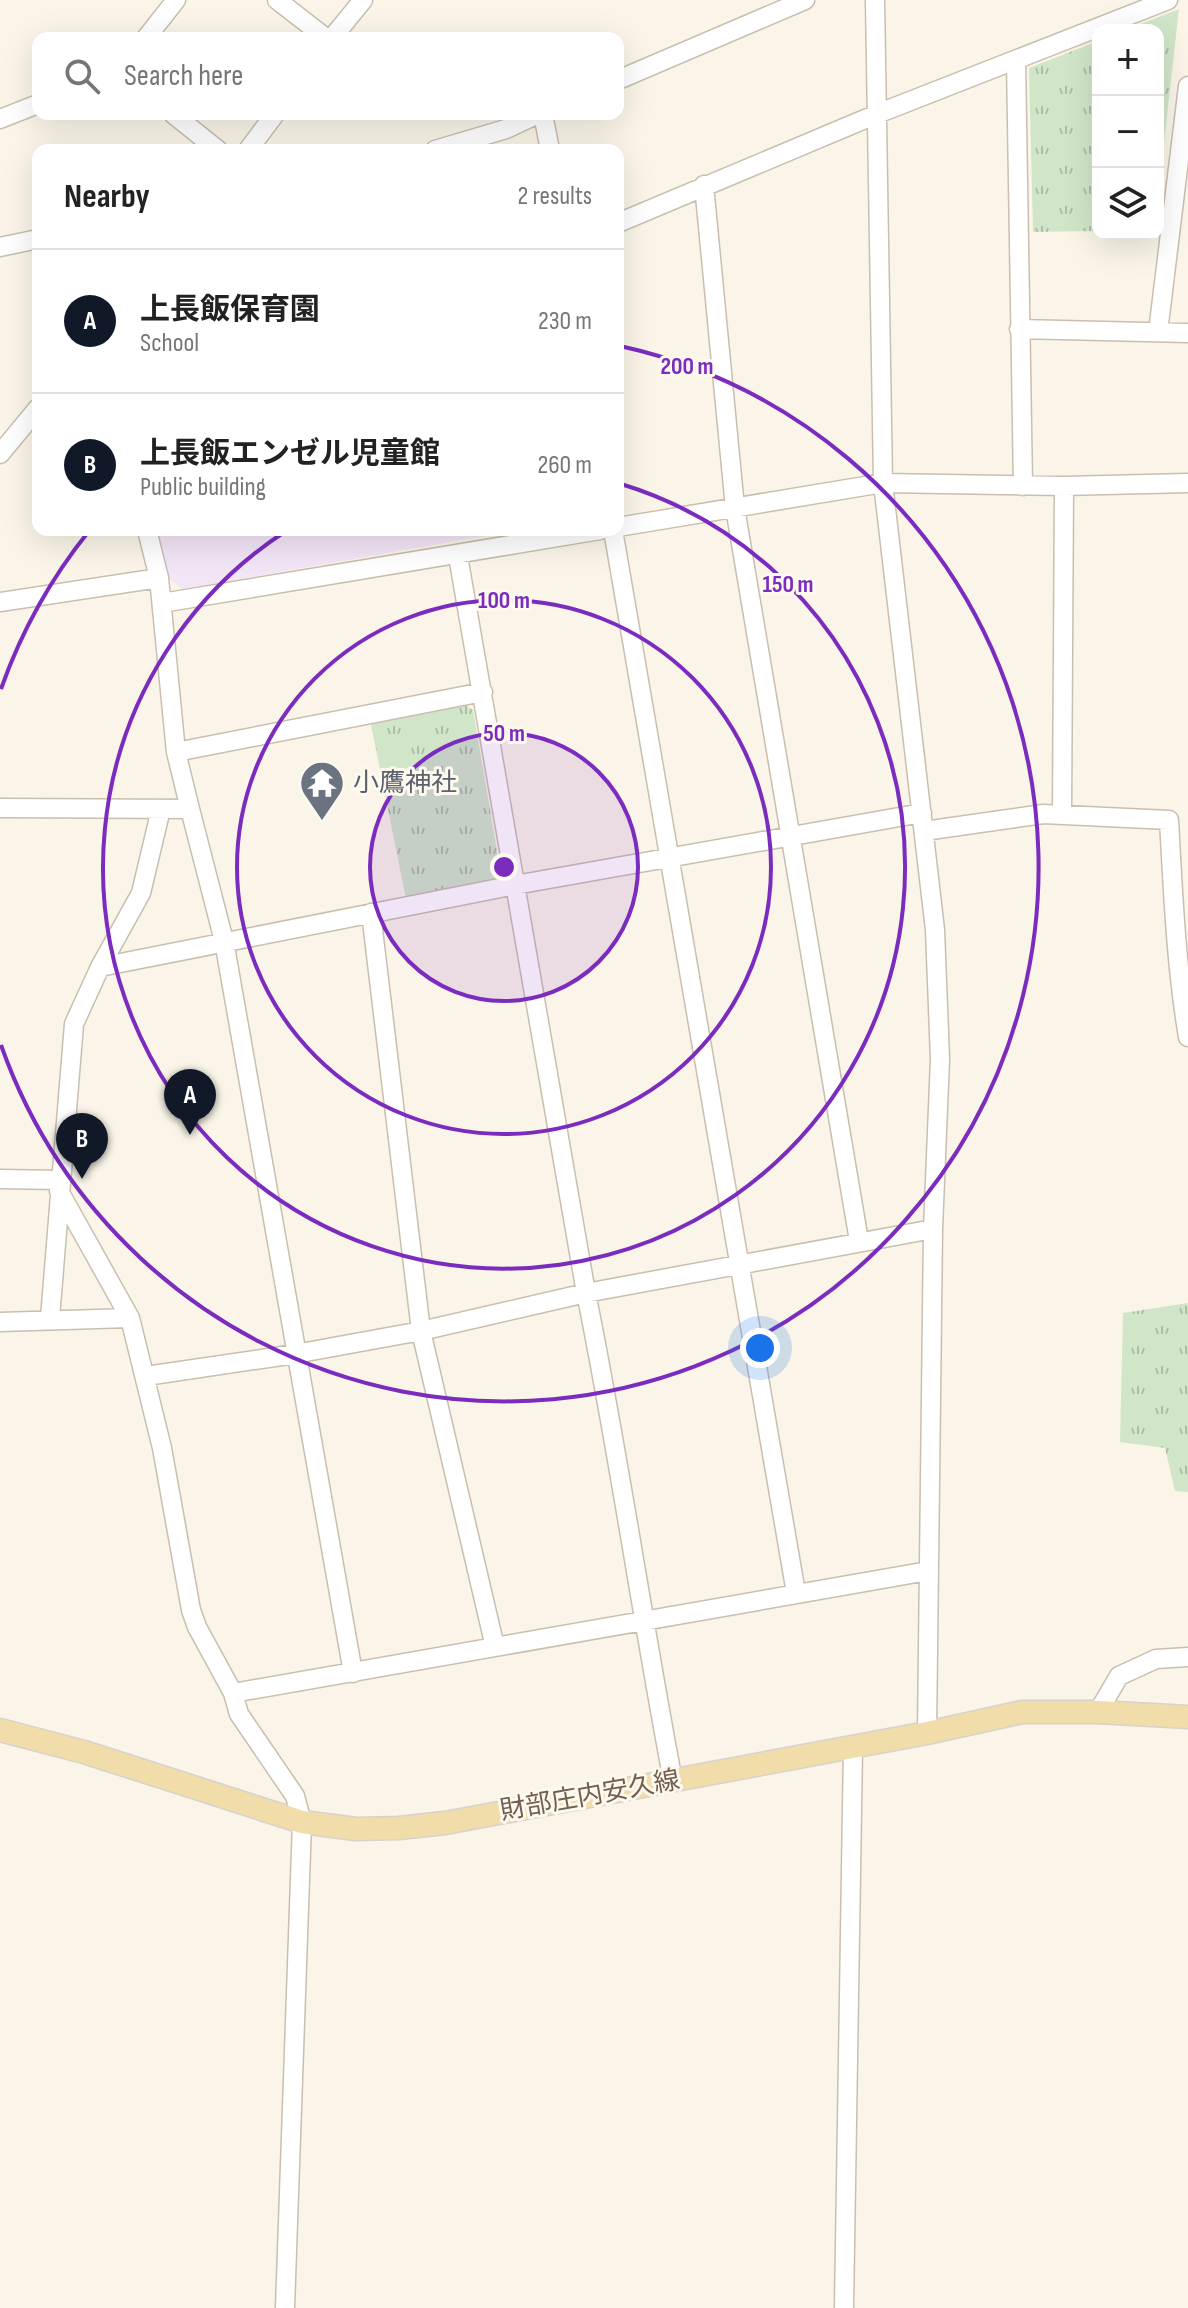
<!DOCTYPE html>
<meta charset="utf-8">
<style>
:root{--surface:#fff;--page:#f6f6f6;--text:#222;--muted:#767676;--line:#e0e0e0;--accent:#111827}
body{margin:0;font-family:"Sofia Sans Condensed","Noto Sans JP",sans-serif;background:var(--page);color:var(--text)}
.controls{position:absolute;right:24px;top:24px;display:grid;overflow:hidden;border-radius:16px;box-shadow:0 8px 32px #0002}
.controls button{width:72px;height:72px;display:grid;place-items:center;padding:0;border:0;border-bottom:2px solid var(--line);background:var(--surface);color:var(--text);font:40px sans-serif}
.you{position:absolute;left:760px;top:1348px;width:28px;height:28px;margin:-20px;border:6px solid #fff;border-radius:50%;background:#1a73e8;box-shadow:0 0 0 12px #1a73e833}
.badge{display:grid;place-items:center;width:52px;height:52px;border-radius:50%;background:var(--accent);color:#fff;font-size:26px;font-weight:700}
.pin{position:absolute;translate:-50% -66px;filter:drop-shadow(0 2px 4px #0008)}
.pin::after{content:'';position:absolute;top:42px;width:28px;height:24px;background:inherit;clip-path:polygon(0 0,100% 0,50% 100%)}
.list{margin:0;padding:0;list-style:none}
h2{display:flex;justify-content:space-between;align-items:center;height:104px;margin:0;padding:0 32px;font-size:34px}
h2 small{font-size:26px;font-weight:400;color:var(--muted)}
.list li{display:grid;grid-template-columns:52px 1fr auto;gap:24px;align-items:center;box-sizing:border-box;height:144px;padding:0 32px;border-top:2px solid var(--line)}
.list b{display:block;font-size:30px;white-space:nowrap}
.list p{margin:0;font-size:26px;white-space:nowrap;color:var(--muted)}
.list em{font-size:26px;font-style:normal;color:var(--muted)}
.icon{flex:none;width:44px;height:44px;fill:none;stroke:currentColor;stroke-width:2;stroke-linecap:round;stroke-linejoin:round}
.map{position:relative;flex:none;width:1188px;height:2308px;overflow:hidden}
.search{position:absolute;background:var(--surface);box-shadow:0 8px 32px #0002;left:32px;top:32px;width:592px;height:88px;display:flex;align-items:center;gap:20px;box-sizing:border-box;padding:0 28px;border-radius:16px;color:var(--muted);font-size:30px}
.panel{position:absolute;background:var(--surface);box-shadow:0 8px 32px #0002;left:32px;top:144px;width:592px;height:392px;border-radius:16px}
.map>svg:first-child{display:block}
</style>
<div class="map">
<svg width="1188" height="2308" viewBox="0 0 1188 2308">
<defs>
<pattern id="park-tufts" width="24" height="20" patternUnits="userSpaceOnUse" patternTransform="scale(2)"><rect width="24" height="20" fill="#d1e6c8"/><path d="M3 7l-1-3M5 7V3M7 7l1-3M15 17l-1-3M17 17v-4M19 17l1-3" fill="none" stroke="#aebea5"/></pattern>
</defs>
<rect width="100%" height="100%" fill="#faf5e8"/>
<path fill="#f2e5f6" d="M155 530H518L183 589 168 578Z"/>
<path fill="url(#park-tufts)" d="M1179 9 1158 195V30H1126Z
M1098 41V231L1033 232 1029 68Z
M462 703 473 710 501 875 497 882 406 899 370 720Z
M1188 1303V1492L1175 1491 1165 1448 1120 1442 1123 1313Z"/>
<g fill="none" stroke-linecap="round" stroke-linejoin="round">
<g stroke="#cabeaf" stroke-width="21">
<path id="minor" d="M277 0 326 38
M875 0 883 483 935 930 940 1059 933 1229 927 1733
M146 38 176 0
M332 38 363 0
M1016 60 1023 486
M618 80 805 0
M173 114 218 150
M543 114 550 150
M0 119 38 104
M248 150 275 114
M435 150 506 129 538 114
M704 185 735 508 859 1241
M618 223 877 114 1168 0
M0 247 38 239
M1019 329 1188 333
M1158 332 1188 86
M0 454 38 408
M618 527 883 483 1064 486 1188 483
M613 530 796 1593
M458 556 586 1293C619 1455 642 1619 673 1781
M0 602 159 578
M162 603 600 530
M176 752 483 692
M0 808 190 809 176 752 159 578 147 530
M190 809 224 941 353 1673
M1062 814 1064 486
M924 831 1043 814 1169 820C1173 892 1176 965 1188 1037
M371 913 421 1331 495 1647
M100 967 515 885 922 813
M0 1179 60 1180
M59 1191 130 1318 162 1448 191 1610 197 1627 233 1693 239 1714 295 1796 302 1822 285 2308
M50 1318 74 1024 100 967 141 893 161 809
M0 1322 130 1318
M146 1376 295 1354 421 1331 586 1293 933 1229
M233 1693 928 1571
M1098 1712 1119 1676 1156 1659 1188 1657
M844 2308 853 1747"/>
</g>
<g stroke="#d7d2ce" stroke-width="25">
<path id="major" d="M0 1730 84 1752 302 1822 356 1829 399 1828 445 1823 927 1733 1022 1712H1098L1188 1717"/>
</g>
<use href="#minor" stroke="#fff" stroke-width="18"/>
<use href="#major" stroke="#f0dda9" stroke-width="22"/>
</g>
<circle cx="504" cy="867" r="134" fill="#7b2cbf" fill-opacity=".12"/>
<g fill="none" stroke="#7b2cbf" stroke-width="4">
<circle cx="504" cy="867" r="134"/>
<circle cx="504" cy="867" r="267"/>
<path d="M621 484A401 401 0 1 1 286 531"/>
<path d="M1 689A534 534 0 0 1 89 531M620 346A534 534 0 1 1 1 1045"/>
</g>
<defs>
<g id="temple-pin" transform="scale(2.3)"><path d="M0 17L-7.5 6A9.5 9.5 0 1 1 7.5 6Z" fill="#6b7280" stroke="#fdf9ee"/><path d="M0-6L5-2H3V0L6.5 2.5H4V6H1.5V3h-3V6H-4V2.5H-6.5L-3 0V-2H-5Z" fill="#fff"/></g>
</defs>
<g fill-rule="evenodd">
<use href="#temple-pin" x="322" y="783"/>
</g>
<g text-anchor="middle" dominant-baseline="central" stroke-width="6" stroke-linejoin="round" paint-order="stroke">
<g font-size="26" fill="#5b616d" stroke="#fdf9ee" text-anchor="start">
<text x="353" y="783">小鷹神社</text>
</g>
<g font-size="26" fill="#715f4f" stroke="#fdf9ee">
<text transform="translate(590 1796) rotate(-10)">財部庄内安久線</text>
</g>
</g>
<circle cx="504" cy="867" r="12" fill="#7b2cbf" stroke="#fdf9ee" stroke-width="4"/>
<g font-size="24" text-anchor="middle" font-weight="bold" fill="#7b2cbf" stroke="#fdf9ee" stroke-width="6" stroke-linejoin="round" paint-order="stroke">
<text x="687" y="374">200 m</text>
<text x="788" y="592">150 m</text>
<text x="504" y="608">100 m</text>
<text x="504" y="741">50 m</text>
</g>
</svg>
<div class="controls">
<button>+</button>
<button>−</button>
<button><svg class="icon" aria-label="layers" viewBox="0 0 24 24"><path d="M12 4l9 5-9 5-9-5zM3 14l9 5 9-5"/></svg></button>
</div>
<div class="you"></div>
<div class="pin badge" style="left:190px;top:1135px">A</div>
<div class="pin badge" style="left:82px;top:1179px">B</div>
<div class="search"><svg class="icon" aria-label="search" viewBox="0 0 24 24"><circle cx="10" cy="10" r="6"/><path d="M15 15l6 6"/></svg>Search here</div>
<section class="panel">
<h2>Nearby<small>2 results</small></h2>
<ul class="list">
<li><span class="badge">A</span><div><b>上長飯保育園</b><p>School</p></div><em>230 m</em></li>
<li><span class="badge">B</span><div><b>上長飯エンゼル児童館</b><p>Public building</p></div><em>260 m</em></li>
</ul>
</section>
</div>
